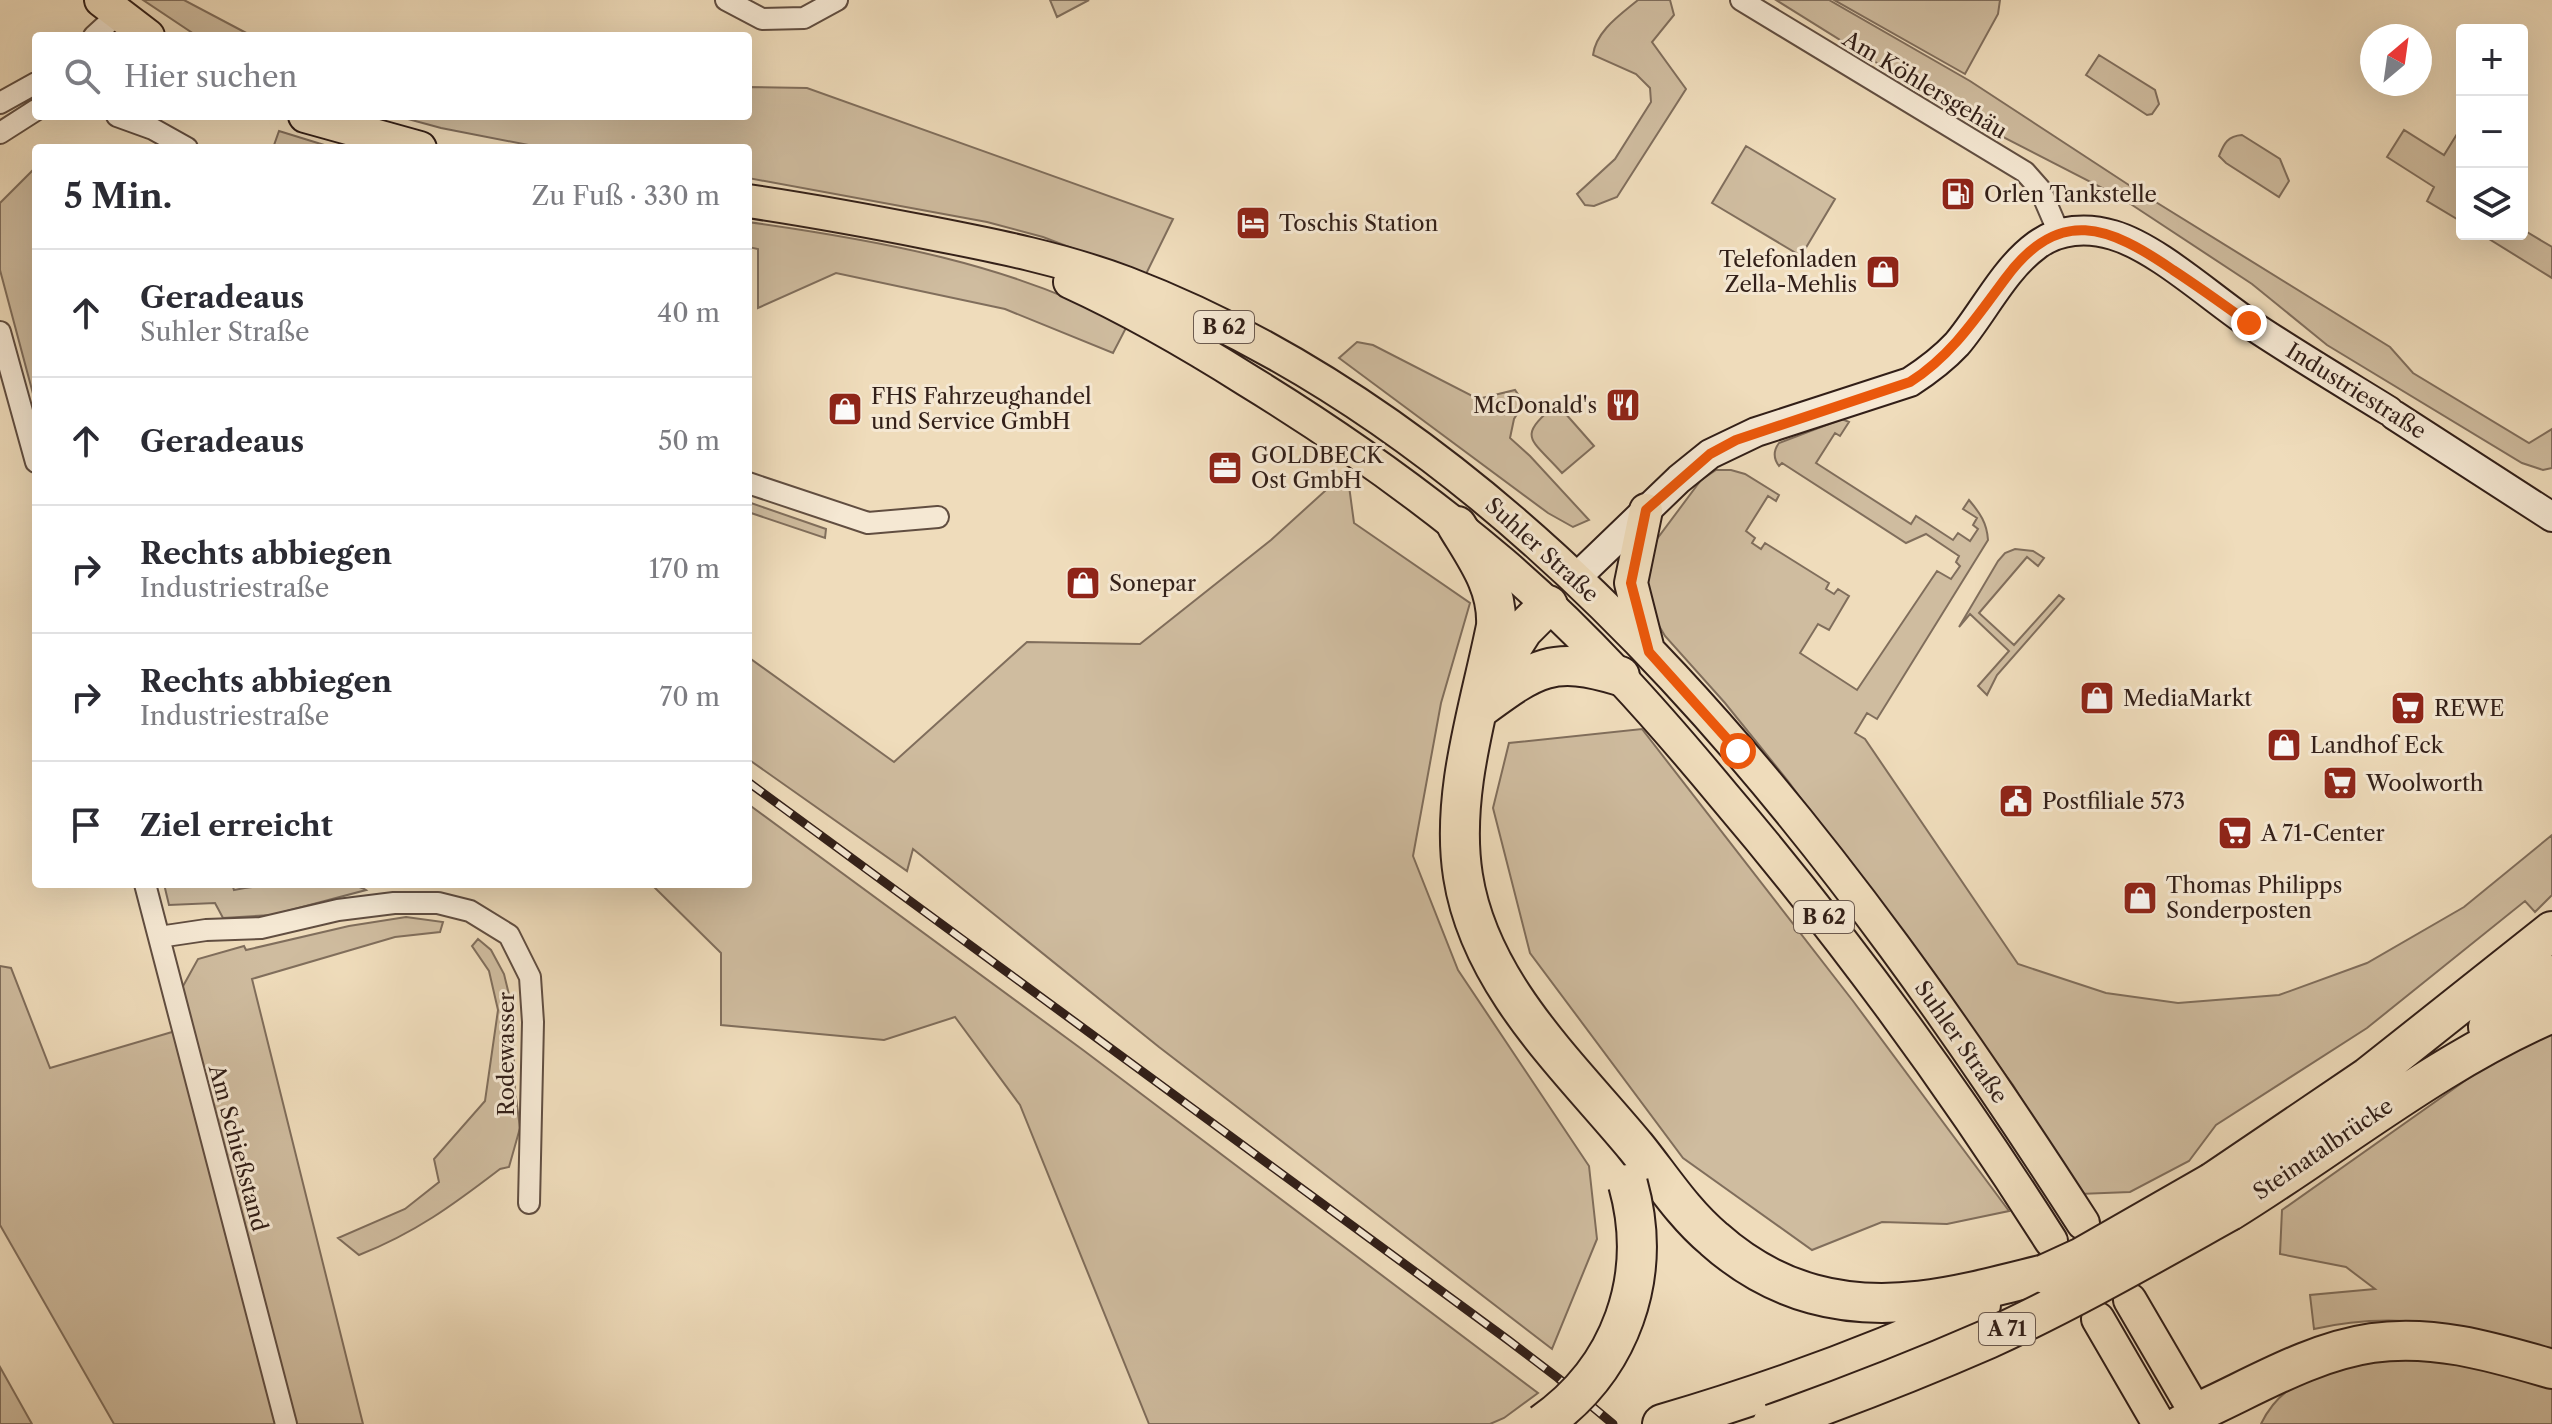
<!DOCTYPE html>
<html lang="de">
<meta charset="utf-8">
<style>
:root{--surface:#fff;--page:#f7f7f7;--text:#2b2b33;--muted:#7c7c81;--line:#e1e1e2}
body{margin:0;font-family:"Libre Caslon Text",serif;background:var(--page);color:var(--text)}
.controls{position:absolute;right:24px;top:24px;display:grid;overflow:hidden;border-radius:8px;box-shadow:0 8px 32px #0002}
.controls button{width:72px;height:72px;display:grid;place-items:center;padding:0;border:0;border-bottom:2px solid var(--line);background:var(--surface);color:var(--text);font:40px sans-serif}
.compass{position:absolute;left:2360px;top:24px;width:72px;height:72px;border-radius:50%;background:var(--surface);box-shadow:0 8px 32px #0002;rotate:29deg}
.stop{position:absolute;width:24px;height:24px;margin:-18px;border:6px solid #ea580c;border-radius:50%;background:#fff}
.stop.end{background:#ea580c;border-color:#fff;box-shadow:0 2px 8px #0008}
.list{margin:0;padding:0;list-style:none}
h2{display:flex;justify-content:space-between;align-items:center;height:104px;margin:0;padding:0 32px;font-size:34px}
h2 small{font-size:26px;font-weight:400;color:var(--muted)}
.list li{display:grid;grid-template-columns:52px 1fr auto;gap:24px;align-items:center;box-sizing:border-box;height:128px;padding:0 32px;border-top:2px solid var(--line)}
.list b{display:block;font-size:30px;white-space:nowrap}
.list p{margin:0;font-size:26px;white-space:nowrap;color:var(--muted)}
.list em{font-size:26px;font-style:normal;color:var(--muted)}
.icon{flex:none;width:44px;height:44px;fill:none;stroke:currentColor;stroke-width:2;stroke-linecap:round;stroke-linejoin:round}
.map{position:relative;flex:none;width:2552px;height:1424px;overflow:hidden}
.search{position:absolute;background:var(--surface);box-shadow:0 8px 32px #0002;left:32px;top:32px;width:720px;height:88px;display:flex;align-items:center;gap:20px;box-sizing:border-box;padding:0 28px;border-radius:8px;color:var(--muted);font-size:30px}
.panel{position:absolute;background:var(--surface);box-shadow:0 8px 32px #0002;left:32px;top:144px;width:720px;height:744px;border-radius:8px}
.map>svg:first-child{display:block}
</style>
<div class="map">
<svg width="2552" height="1424" viewBox="0 0 2552 1424">
<rect width="100%" height="100%" fill="#efdcbb"/>
<filter id="stains"><feTurbulence type="fractalNoise" baseFrequency=".0025" numOctaves="4"/><feColorMatrix values="0 0 0 0 .2 0 0 0 0 .09 0 0 0 0 .02 0 0 0 .5 -.17"/></filter>
<radialGradient id="worn" r=".72"><stop offset=".6" stop-color="#630" stop-opacity="0"/><stop offset="1" stop-color="#630" stop-opacity=".3"/></radialGradient>
<path fill="#cfbc9f" stroke="#806e5c" stroke-width="2" d="M143 0H184L252 36H197Z
M1050 0H1089L1057 17Z
M1638 0H1670L1674 15 1652 42 1686 89 1617 197 1594 206 1585 205 1577 194 1615 159 1651 102 1650 88 1636 74 1593 55C1596 31 1620 15 1638 0Z
M1776 0H1829L1970 81 2138 191 2390 347 2413 373 2529 443 2552 429V468L2543 470 2522 463 2327 345 2252 284 2120 197 1962 116Z
M1834 0H2000L1998 14 1965 74Z
M2099 55 2155 90 2159 104 2152 114 2147 115 2086 75Z
M748 87 807 88 1173 219 1145 276 1043 237 987 222 748 178V148H544L441 128 397 116H748Z
M2462 126V222L2427 201 2434 187 2387 157 2404 130 2444 155Z
M279 131 334 148H273Z
M2242 135 2280 159 2289 181 2279 197 2226 163 2219 156C2224 143 2228 136 2242 135Z
M1746 146 1835 199 1801 256 1712 203Z
M36 167V405L0 270V203Z
M748 222C877 240 1012 264 1127 326L1113 353 1005 309 836 273 758 308V249L748 247Z
M2522 229 2552 247V278L2481 234H2522Z
M1357 342 1373 345 1478 399 1515 390 1524 403 1514 419 1510 438 1530 456 1589 520 1573 527 1548 513 1339 358Z
M1557 404 1594 446 1562 473C1531 438 1515 438 1557 404Z
M1842 419 1849 422 1840 436 1835 433 1816 463 1911 524 1916 516 1953 540 1958 533 1970 541 1978 529 1973 525 1977 518 1963 509 1969 500C1980 513 1987 523 1988 540L1877 719 1867 713 1855 733 1865 739 2018 964 2106 993 2178 1003 2279 995 2367 963 2464 907 2552 835V895L2535 912 2525 901 2367 1028 2216 1125 2189 1161 2130 1192 2079 1194 2013 1085 1788 781 1725 703 1665 636 1648 607 1643 581 1657 539 1701 480 1716 470H1731L1745 474 1779 495 1776 501 1768 496 1746 531 1755 538 1752 543 1761 549 1765 543 1829 583 1826 589 1834 594 1838 589 1849 596 1829 630 1818 624 1800 653 1857 690 1937 571 1951 579 1960 566 1956 562 1959 556 1926 534 1906 543 1782 463 1779 466C1773 458 1773 451 1779 443Z
M1347 471 1354 523 1470 603 1441 703 1413 856 1458 970 1589 1166 1597 1239 1552 1349 1159 1047 913 849 907 871 748 759V657L894 762 1027 642 1140 644 1271 540Z
M748 502 826 529 825 538 748 512Z
M2015 549 2033 551 2044 558 2038 566 2027 557 1979 613 2014 645 2059 595 2064 599 1997 675 1987 695 1978 686 2009 651 1970 614 1959 627 1998 561 2005 553Z
M1642 729 1853 1001 2009 1211 1947 1224 1882 1222 1812 1250 1683 1158 1530 953 1493 808 1509 743Z
M748 804 1083 1050 1538 1393 1504 1418 1490 1424H1149L1020 1105 955 1017 884 1040 721 1025V953L651 884H748Z
M164 884H232L234 890C261 885 344 876 366 890L272 915 223 918 215 903 169 905Z
M406 917 443 922 440 932 395 937 252 979 363 1424H114L0 1225V966L11 968 50 1068 189 1027 182 988 198 959 244 946 246 950 349 926Z
M478 939 491 950 504 974 512 1007 515 1090 520 1128 509 1167 500 1169C453 1205 415 1233 359 1255L338 1238 405 1209 439 1182 434 1159 485 1101 498 1010 489 971 472 946Z
M2552 1025V1349C2472 1327 2397 1309 2314 1329L2310 1295 2375 1289 2346 1267 2280 1254 2282 1210 2500 1056Z
M2395 1356 2456 1359 2552 1387V1424H2261C2286 1371 2343 1365 2395 1356Z
M0 1367 32 1424H0Z"/>
<g fill="none" stroke-linecap="round" stroke-linejoin="round">
<g stroke="#614e41" stroke-width="24">
<path id="street" d="M726 0 762 19 804 18 837 0
M1741 0 2025 172 2040 189 2059 233
M94 36 118 14
M0 103 36 83
M117 116 153 129 187 148
M0 133 36 110
M0 332 36 462
M748 483 868 523 938 517
M145 884 286 1424
M159 937 206 930 261 928 338 910 394 903H438L470 911 509 935 530 977 533 1022 529 1203"/>
</g>
<g stroke="#321f18" stroke-width="32">
<path id="secondary" d="M2394 415 2552 517
M1576 578 1679 479 1710 454 1756 432 1910 382C1927 371 1943 359 1957 344 1984 312 2003 270 2037 245 2059 229 2087 227 2113 235 2157 248 2210 297 2250 324 2295 354 2342 382 2389 411"/>
</g>
<g stroke="#321f18" stroke-width="36">
<path id="primary" d="M101 0 148 36
M305 116 420 148
M748 201C809 210 869 221 930 233 997 246 1062 259 1126 283 1542 442 1850 861 2083 1223
M1070 282C1131 310 1190 344 1247 380 1337 435 1422 495 1502 563 1584 633 1656 714 1724 796 1843 936 1952 1085 2051 1241
M1646 510 1631 583 1647 646
M2130 1300 2196 1413 2177 1424
M2098 1319 2159 1424"/>
</g>
<g stroke="#321f18" stroke-width="42">
<path id="highway" d="M1457 526C1477 559 1498 587 1496 626 1480 706 1450 794 1463 876 1480 985 1569 1066 1636 1147 1661 1178 1683 1213 1714 1239 1742 1264 1777 1284 1813 1294 1892 1316 1968 1293 2045 1274
M1495 674 1523 630 1548 605
M1479 709C1535 668 1551 655 1620 676
M2488 1027 2552 975
M2213 1182 2368 1077 2552 931
M2230 1211C2337 1145 2436 1063 2552 1013
M2196 1413C2252 1388 2310 1352 2372 1343 2434 1334 2493 1352 2552 1369
M1662 1424C1771 1392 1878 1353 1981 1305"/>
</g>
<use href="#street" stroke="#f5e8d3" stroke-width="20"/>
<use href="#secondary" stroke="#f5e8d3" stroke-width="28"/>
<use href="#primary" stroke="#efdcbb" stroke-width="32"/>
<use href="#highway" stroke="#efdcbb" stroke-width="38"/>
<g stroke="#321f18" stroke-width="9">
<path id="rail" d="M748 782 1508 1340 1558 1378 1613 1424"/>
</g>
<use href="#rail" stroke="#f5e8d3" stroke-width="6" stroke-dasharray="18" stroke-linecap="butt"/>
<g stroke="#321f18" stroke-width="42" stroke-linecap="butt">
<path id="highway-bridge" d="M2045 1274 2082 1257 2213 1182
M1542 1424C1621 1369 1654 1277 1628 1184
M1772 1424C1845 1398 1917 1370 1988 1339 2071 1301 2151 1255 2230 1211"/>
</g>
<use href="#highway-bridge" stroke="#efdcbb" stroke-width="38"/>
</g>
<g fill="none" stroke-linecap="round" stroke-linejoin="round">
<path stroke="#ea580c" stroke-width="10" d="M1738 751 1649 652 1631 583 1646 510 1710 454 1736 440 1910 382C1951 356 1976 318 2005 279 2059 205 2109 226 2173 270 2199 287 2224 305 2249 323"/>
</g>
<defs>
<g id="fuel-square" transform="scale(1.8)"><rect x="-9" y="-9" width="18" height="18" rx="4" fill="#8f2418" stroke="#f5e8d3"/><path d="M-5.5-6h7V0h2V4h1.3V-2.5L3-4.5l.8-.8L6-3V5H2.5V1h-1V6h-7ZM-4.2-4.7v3.2H.2V-4.7Z" fill="#fff"/></g>
<g id="hotel-square" transform="scale(1.8)"><rect x="-9" y="-9" width="18" height="18" rx="4" fill="#8f2418" stroke="#f5e8d3"/><path d="M-6-4.5h1.5V1H6V5H4.5V3h-9V5H-6ZM-4 0a1.8 1.8 0 1 1 3.6 0ZM.5 0V-2.5h3Q6-2.5 6 0Z" fill="#fff"/></g>
<g id="shop-square" transform="scale(1.8)"><rect x="-9" y="-9" width="18" height="18" rx="4" fill="#8f2418" stroke="#f5e8d3"/><path d="M-5-2.5h2.3a2.7 3.5 0 0 1 5.4 0H5L5.5 6h-11ZM-1.5-2.5h3a1.5 2.3 0 0 0-3 0Z" fill="#fff"/></g>
<g id="restaurant-square" transform="scale(1.8)"><rect x="-9" y="-9" width="18" height="18" rx="4" fill="#8f2418" stroke="#f5e8d3"/><path d="M-5-6h1v4h1v-4h1v4h1v-4h1v5L-1.5 .5V6h-2V.5L-5-1ZM5-6V6H3V1.5H1.5Q1.5-4 5-6Z" fill="#fff"/></g>
<g id="office-square" transform="scale(1.8)"><rect x="-9" y="-9" width="18" height="18" rx="4" fill="#8f2418" stroke="#f5e8d3"/><path d="M-6-3h4V-5.5h4V-3h4V5H-6ZM-1-4.5V-3h2v-1.5ZM-6 0V1H6V0Z" fill="#fff"/></g>
<g id="supermarket-square" transform="scale(1.8)"><rect x="-9" y="-9" width="18" height="18" rx="4" fill="#8f2418" stroke="#f5e8d3"/><path d="M-6-5.5h2.5l.6 2H6L4.5 2H-2.5L-4.4-4H-6ZM-1.5 3.2a1.3 1.3 0 1 0 .1 0ZM3 3.2a1.3 1.3 0 1 0 .1 0Z" fill="#fff"/></g>
<g id="civic-square" transform="scale(1.8)"><rect x="-9" y="-9" width="18" height="18" rx="4" fill="#8f2418" stroke="#f5e8d3"/><path d="M-.6-6.5H3V-4.5H.6V-3L4-1V1h2V6H-6V1h2V-1L-.6-3ZM-1.2 2.5V6h2.4V2.5Z" fill="#fff"/></g>
</defs>
<g fill-rule="evenodd">
<use href="#fuel-square" x="1958" y="194"/>
<use href="#hotel-square" x="1253" y="223"/>
<use href="#shop-square" x="1883" y="272"/>
<use href="#restaurant-square" x="1623" y="405"/>
<use href="#shop-square" x="845" y="409"/>
<use href="#office-square" x="1225" y="468"/>
<use href="#shop-square" x="1083" y="583"/>
<use href="#shop-square" x="2097" y="698"/>
<use href="#supermarket-square" x="2408" y="708"/>
<use href="#shop-square" x="2284" y="745"/>
<use href="#supermarket-square" x="2340" y="783"/>
<use href="#civic-square" x="2016" y="801"/>
<use href="#supermarket-square" x="2235" y="833"/>
<use href="#shop-square" x="2140" y="898"/>
</g>
<g text-anchor="middle" dominant-baseline="central" stroke-width="6" stroke-linejoin="round" paint-order="stroke">
<g fill="#f5e8d3" stroke="#6c5b50" stroke-width="2">
<rect x="1194" y="311" width="60" height="32" rx="6"/>
<rect x="1794" y="901" width="60" height="32" rx="6"/>
<rect x="1979" y="1313" width="56" height="32" rx="6"/>
</g>
<g font-size="20" font-weight="bold" fill="#321f18">
<text x="1224" y="327">B 62</text>
<text x="1824" y="917">B 62</text>
<text x="2007" y="1329">A 71</text>
</g>
<g font-size="22" fill="#321f18" stroke="#f5e8d3">
<text transform="translate(1925 85) rotate(31)">Am Köhlersgehäu</text>
<text transform="translate(2356 391) rotate(32)">Industriestraße</text>
<text transform="translate(1542 550) rotate(42)">Suhler Straße</text>
<text transform="translate(1961 1042) rotate(55)">Suhler Straße</text>
<text transform="translate(506 1054) rotate(-90)">Rodewasser</text>
<text transform="translate(238 1148) rotate(75)">Am Schießstand</text>
<text transform="translate(2323 1149) rotate(-34)">Steinatalbrücke</text>
</g>
<g font-size="22" fill="#321f18" stroke="#f5e8d3" text-anchor="start">
<text x="1984" y="194">Orlen Tankstelle</text>
<text x="1279" y="223">Toschis Station</text>
<text x="1857" y="259" text-anchor="end">Telefonladen<tspan x="1857" dy="25">Zella-Mehlis</tspan></text>
<text x="871" y="396">FHS Fahrzeughandel<tspan x="871" dy="25">und Service GmbH</tspan></text>
<text x="1597" y="405" text-anchor="end">McDonald's</text>
<text x="1251" y="455">GOLDBECK<tspan x="1251" dy="25">Ost GmbH</tspan></text>
<text x="1109" y="583">Sonepar</text>
<text x="2123" y="698">MediaMarkt</text>
<text x="2434" y="708">REWE</text>
<text x="2310" y="745">Landhof Eck</text>
<text x="2366" y="783">Woolworth</text>
<text x="2042" y="801">Postfiliale 573</text>
<text x="2261" y="833">A 71-Center</text>
<text x="2166" y="885">Thomas Philipps<tspan x="2166" dy="25">Sonderposten</tspan></text>
</g>
</g>
<rect width="100%" height="100%" filter="url(#stains)"/>
<rect width="100%" height="100%" fill="url(#worn)"/>
</svg>
<div class="controls">
<button>+</button>
<button>−</button>
<button><svg class="icon" aria-label="layers" viewBox="0 0 24 24"><path d="M12 4l9 5-9 5-9-5zM3 14l9 5 9-5"/></svg></button>
</div>
<svg class="compass" viewBox="-18 -18 36 36"><path d="M0-13l5 13h-10z" fill="#e53935"/><path d="M0 13l5-13h-10z" fill="#7c7c81"/></svg>
<div class="stop" style="left:1738px;top:751px"></div>
<div class="stop end" style="left:2249px;top:323px"></div>
<div class="search"><svg class="icon" aria-label="search" viewBox="0 0 24 24"><circle cx="10" cy="10" r="6"/><path d="M15 15l6 6"/></svg>Hier suchen</div>
<section class="panel">
<h2>5 Min.<small>Zu Fuß · 330 m</small></h2>
<ul class="list">
<li><svg class="icon" aria-label="ahead" viewBox="0 0 24 24"><path d="M12 20V5M6 11l6-6 6 6"/></svg><div><b>Geradeaus</b><p>Suhler Straße</p></div><em>40 m</em></li>
<li><svg class="icon" aria-label="ahead" viewBox="0 0 24 24"><path d="M12 20V5M6 11l6-6 6 6"/></svg><div><b>Geradeaus</b></div><em>50 m</em></li>
<li><svg class="icon" aria-label="right" viewBox="0 0 24 24"><path d="M7 20v-9h11M14 6l5 5-5 5"/></svg><div><b>Rechts abbiegen</b><p>Industriestraße</p></div><em>170 m</em></li>
<li><svg class="icon" aria-label="right" viewBox="0 0 24 24"><path d="M7 20v-9h11M14 6l5 5-5 5"/></svg><div><b>Rechts abbiegen</b><p>Industriestraße</p></div><em>70 m</em></li>
<li><svg class="icon" aria-label="arrive" viewBox="0 0 24 24"><path d="M6 21V4h12l-3 4 3 4H6"/></svg><div><b>Ziel erreicht</b></div></li>
</ul>
</section>
</div>
